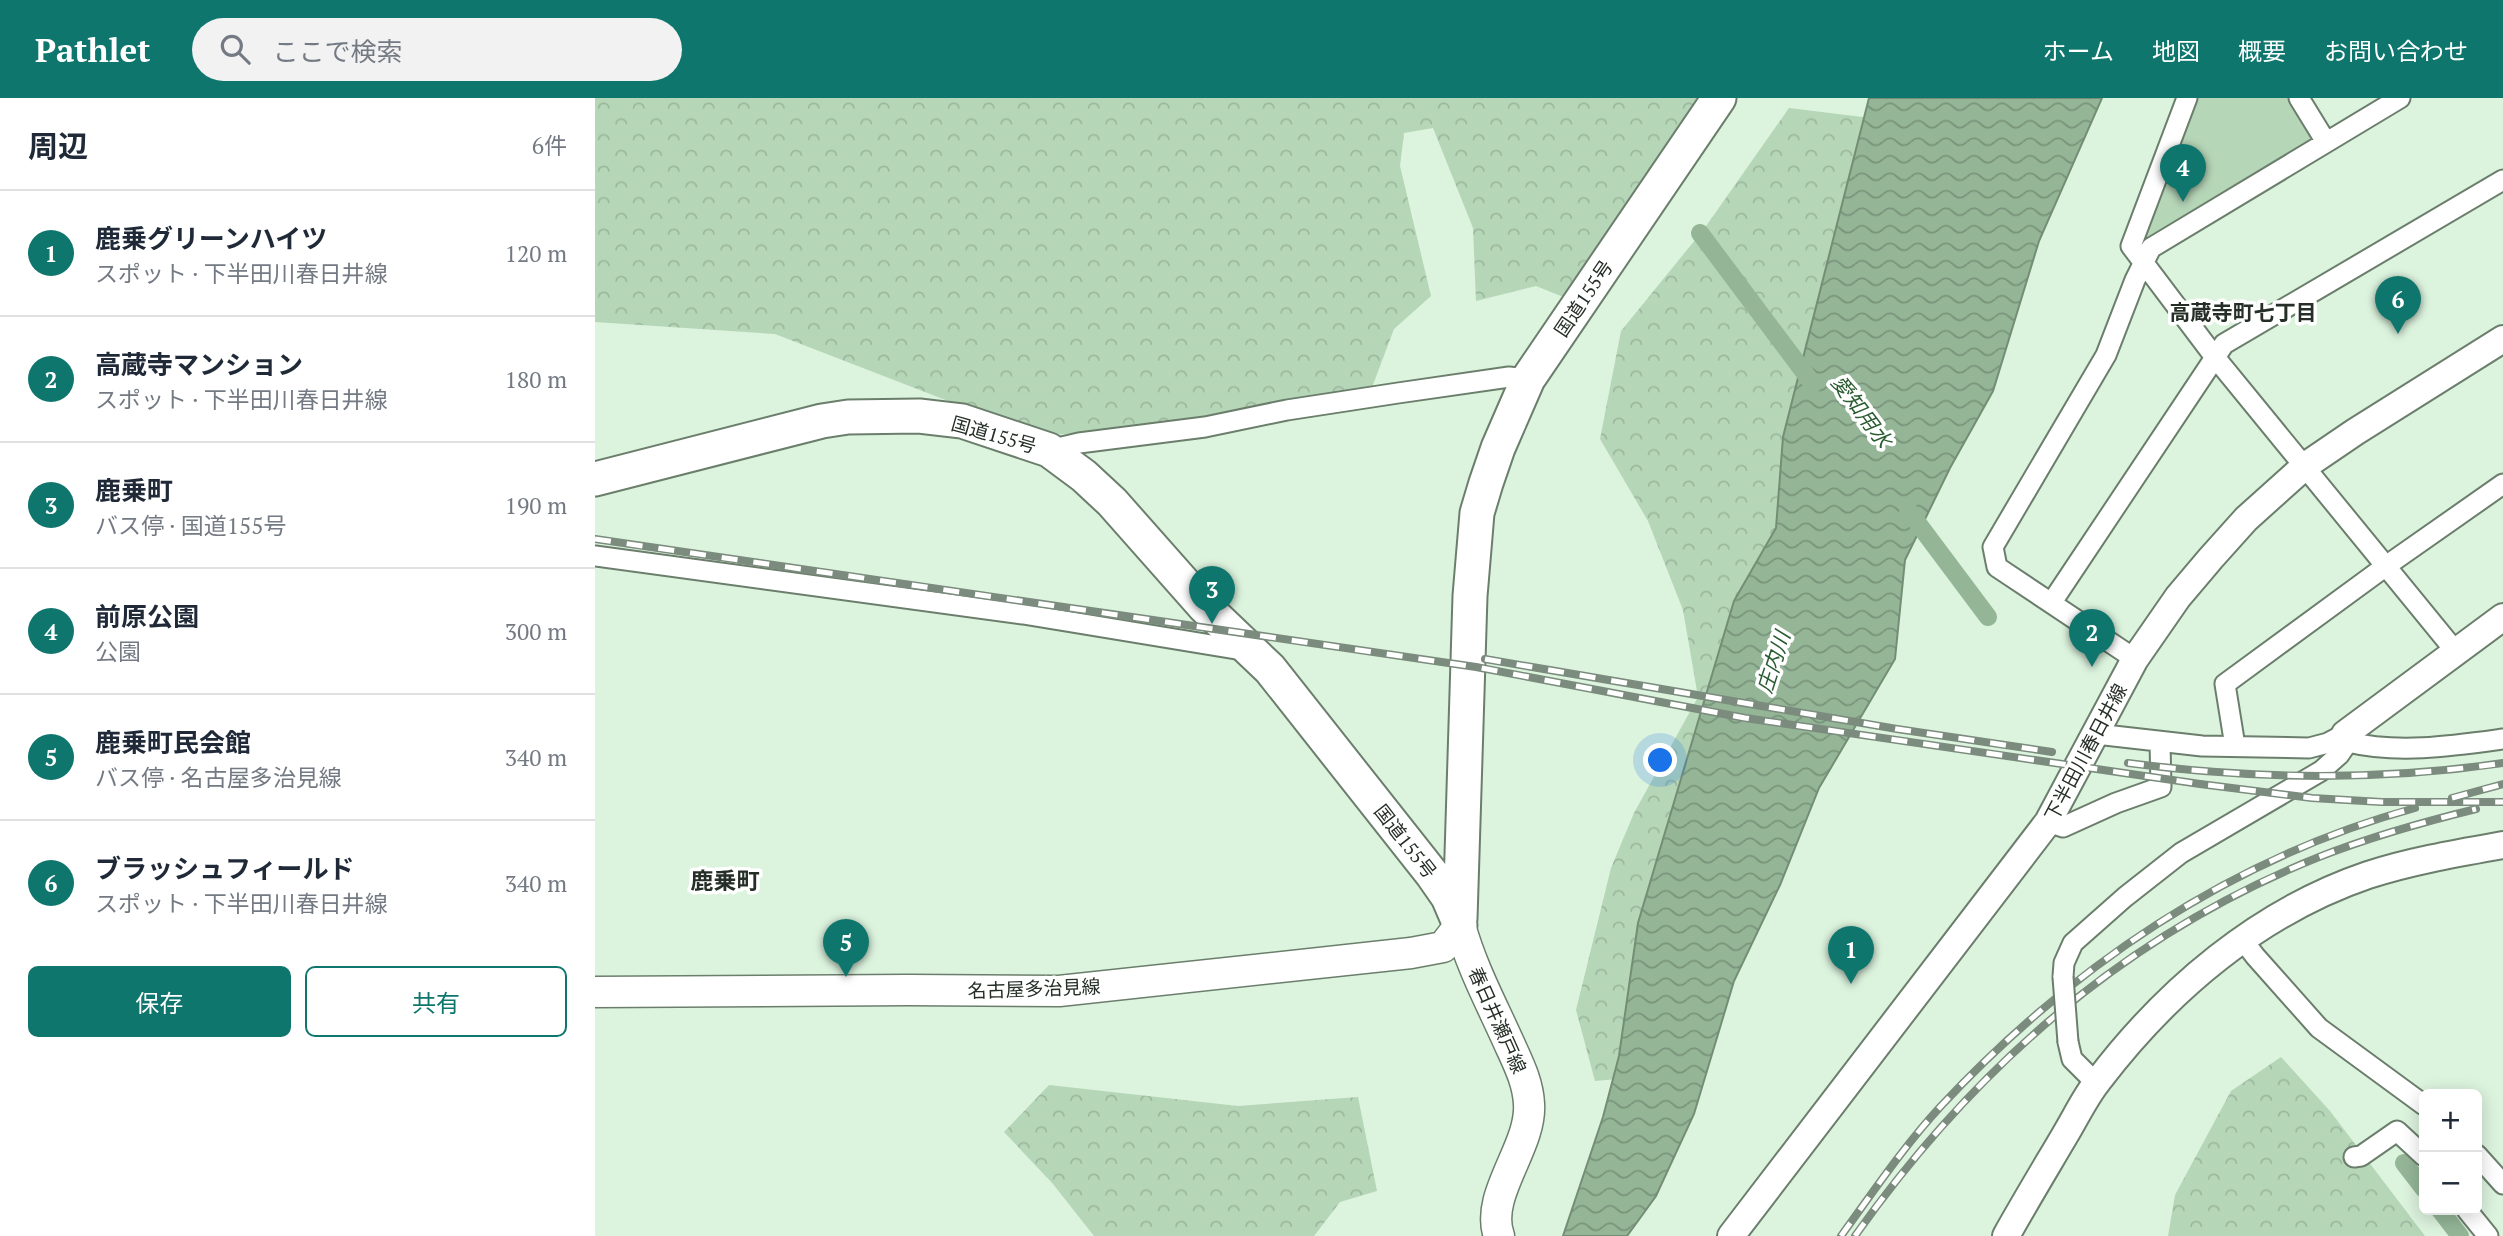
<!DOCTYPE html>
<html lang="ja">
<meta charset="utf-8">
<style>
:root{--surface:#fff;--page:#f2f2f3;--text:#1f2937;--muted:#747a83;--line:#e0e1e3;--accent:#0f766e}
body{margin:0;font-family:"PT Serif","Noto Sans JP",serif;background:var(--page);color:var(--text)}
.controls{position:absolute;right:21px;bottom:21px;display:grid;overflow:hidden;border-radius:10px;box-shadow:0 4px 18px #0003}
.controls button{width:63px;height:63px;display:grid;place-items:center;padding:0;border:0;border-bottom:2px solid var(--line);background:var(--surface);color:var(--text);font:35px sans-serif}
.you{position:absolute;left:1066px;top:663px;width:24px;height:24px;margin:-18px;border:5px solid #fff;border-radius:50%;background:#1a73e8;box-shadow:0 0 0 10px #1a73e833}
.badge{display:grid;place-items:center;width:46px;height:46px;border-radius:50%;background:var(--accent);color:#fff;font-size:23px;font-weight:700}
.pin{position:absolute;translate:-50% -58px;filter:drop-shadow(0 2px 4px #0008)}
.pin::after{content:'';position:absolute;top:37px;width:24px;height:21px;background:inherit;clip-path:polygon(0 0,100% 0,50% 100%)}
.list{margin:0;padding:0;list-style:none}
h2{display:flex;justify-content:space-between;align-items:center;height:91px;margin:0;padding:0 28px;font-size:30px}
h2 small{font-size:23px;font-weight:400;color:var(--muted)}
.list li{display:grid;grid-template-columns:46px 1fr auto;gap:21px;align-items:center;box-sizing:border-box;height:126px;padding:0 28px;border-top:2px solid var(--line)}
.list b{display:block;font-size:26px;white-space:nowrap}
.list p{margin:0;font-size:23px;white-space:nowrap;color:var(--muted)}
.list em{font-size:23px;font-style:normal;color:var(--muted)}
.actions{display:flex;gap:14px;padding:21px 28px}
.actions a{flex:1;padding:16px 0;border:2px solid var(--accent);border-radius:10px;text-align:center;font-size:24px;color:var(--accent)}
.actions .main{background:var(--accent);color:#fff}
.icon{flex:none;width:38px;height:38px;fill:none;stroke:currentColor;stroke-width:2;stroke-linecap:round;stroke-linejoin:round}
.map{position:relative;flex:none;width:1908px;height:1138px;overflow:hidden}
header{display:flex;align-items:center;gap:42px;box-sizing:border-box;height:98px;padding:0 35px;background:var(--accent);color:#fff}
header strong{font-size:33px}
nav{display:flex;gap:38px;margin-inline-start:auto;font-size:24px}
.search{width:490px;height:63px;background:var(--page);display:flex;align-items:center;gap:18px;box-sizing:border-box;padding:0 24px;border-radius:38px;color:var(--muted);font-size:26px}
main{display:flex}
aside{flex:1;background:var(--surface)}
.map>svg:first-child{display:block}
</style>
<header>
<strong>Pathlet</strong>
<div class="search"><svg class="icon" aria-label="search" viewBox="0 0 24 24"><circle cx="10" cy="10" r="6"/><path d="M15 15l6 6"/></svg>ここで検索</div>
<nav><a>ホーム</a><a>地図</a><a>概要</a><a>お問い合わせ</a></nav>
</header>
<main>
<aside>
<h2>周辺<small>6件</small></h2>
<ul class="list">
<li><span class="badge">1</span><div><b>鹿乗グリーンハイツ</b><p>スポット · 下半田川春日井線</p></div><em>120 m</em></li>
<li><span class="badge">2</span><div><b>高蔵寺マンション</b><p>スポット · 下半田川春日井線</p></div><em>180 m</em></li>
<li><span class="badge">3</span><div><b>鹿乗町</b><p>バス停 · 国道155号</p></div><em>190 m</em></li>
<li><span class="badge">4</span><div><b>前原公園</b><p>公園</p></div><em>300 m</em></li>
<li><span class="badge">5</span><div><b>鹿乗町民会館</b><p>バス停 · 名古屋多治見線</p></div><em>340 m</em></li>
<li><span class="badge">6</span><div><b>ブラッシュフィールド</b><p>スポット · 下半田川春日井線</p></div><em>340 m</em></li>
</ul>
<div class="actions"><a class="main">保存</a><a>共有</a></div>
</aside>
<div class="map">
<svg width="1908" height="1138" viewBox="0 0 1908 1138">
<defs>
<pattern id="forest-crowns" width="20" height="18" patternUnits="userSpaceOnUse" patternTransform="scale(1.75)"><rect width="20" height="18" fill="#b6d6b8"/><path d="M2 6a3 3 0 1 1 6 0M12 15a3 3 0 1 1 6 0" fill="none" stroke="#9cb89e"/></pattern>
<pattern id="water-waves" width="16" height="10" patternUnits="userSpaceOnUse" patternTransform="scale(1.75)"><rect width="16" height="10" fill="#94b697"/><path d="M0 5q4-4 8 0t8 0" fill="none" stroke="#79947b"/></pattern>
</defs>
<rect width="100%" height="100%" fill="#dcf3de"/>
<path fill="url(#forest-crowns)" d="M0 0H1103L971 200 941 188 881 203 878 130 838 30 809 35 805 68 836 198 799 231 776 292 616 324 444 338 180 236 0 224Z
M1194 10 1292 22 1044 979 1000 983 981 912 1016 770 1039 715 1103 599 1088 512 1053 423 1005 341 1026 233 1109 131Z
M1686 959 1735 1013 1830 1138H1573L1580 1097 1636 993Z
M454 987 643 1008 763 999 782 1093 745 1104 719 1138H499L458 1086 409 1034Z"/>
<path fill="#b6d6b8" d="M1600 0H1696L1719 37 1715 46 1552 143 1547 139Z"/>
<path fill="url(#water-waves)" stroke="#738e75" stroke-width="2" d="M1274 0H1507L1444 143 1398 293 1355 370 1310 462 1300 561 1224 690 1185 787 1139 883 1099 1016 1061 1098 1032 1138H968L1008 1019 1024 958 1043 825 1139 503 1181 430 1188 339Z"/>
<g fill="none" stroke-linecap="round" stroke-linejoin="round">
<path stroke="#94b697" stroke-width="18" d="M1105 135 1218 286
M1313 412 1393 519
M1809 1065 1829 1091
M1845 1112 1865 1138"/>
<g stroke="#6b7e6c" stroke-width="23">
<path id="street" d="M1592 0 1536 148 1619 258 1861 554
M1704 0 1731 44
M454 352 484 345 610 329 692 312 803 295 914 279 933 281
M0 458 428 516 653 553
M1457 504 1629 246 1908 82
M1540 561 1402 469 1398 449 1511 257 1540 182 1556 150 1805 0
M1501 636 1607 648 1714 650 1733 645 1750 636 1753 644C1803 656 1857 648 1908 641
M1640 648 1630 586 1791 468 1908 386
M1453 724 1468 729 1521 705 1566 689 1565 644
M1647 841 1660 858 1724 930 1829 1007
M1468 879 1469 865 1478 845 1530 799 1586 755 1726 673 1744 657 1753 644
M1473 944 1477 961 1501 985
M1882 1057 1908 1086
M1759 1059 1766 1058 1802 1033 1829 1058
M1872 1112 1893 1138"/>
</g>
<g stroke="#6b7e6c" stroke-width="30">
<path id="secondary" d="M1750 636 1908 519
M1136 1138 1453 724 1540 561 1583 499 1616 460 1651 421 1710 368 1760 334 1908 241
M1411 1138C1430 1104 1450 1071 1470 1037 1481 1019 1490 999 1503 983 1572 892 1664 814 1773 777 1816 763 1863 755 1908 747"/>
</g>
<g stroke="#6b7e6c" stroke-width="33">
<path id="primary" d="M865 827C876 868 897 907 914 945 923 965 933 984 934 1006 937 1049 889 1097 904 1138
M0 894 313 892 464 893 816 855 848 849 865 827"/>
</g>
<g stroke="#6b7e6c" stroke-width="37">
<path id="highway" d="M0 381 227 323 253 319 324 318 367 323 454 352 489 378 517 404 609 508 675 571 837 776 853 799 865 827
M865 821 875 498 882 415 891 385 903 350 933 281 1124 0"/>
</g>
<use href="#street" stroke="#fff" stroke-width="19"/>
<use href="#secondary" stroke="#fff" stroke-width="26"/>
<use href="#primary" stroke="#fff" stroke-width="30"/>
<use href="#highway" stroke="#fff" stroke-width="33"/>
<g stroke="#7b8b7d" stroke-width="8">
<path id="rail" d="M0 441 881 569 1150 620 1605 686 1717 700 1787 704H1908
M890 561 1302 631 1457 654
M1533 665C1656 681 1785 683 1908 665
M1857 700 1908 686
M1246 1138C1278 1094 1309 1048 1346 1008 1475 870 1636 760 1820 710
M1260 1138C1379 970 1531 836 1724 759 1775 739 1828 724 1881 711"/>
</g>
<use href="#rail" stroke="#fff" stroke-width="5" stroke-dasharray="16" stroke-linecap="butt"/>
<g stroke="#6b7e6c" stroke-width="23" stroke-linecap="butt">
<path id="street-bridge" d="M1468 879 1473 944"/>
</g>
<use href="#street-bridge" stroke="#fff" stroke-width="19"/>
</g>
<g text-anchor="middle" dominant-baseline="central" stroke-width="7" stroke-linejoin="round" paint-order="stroke">
<g font-size="19" fill="#262f27" stroke="#fff">
<text transform="translate(988 200) rotate(-56)">国道155号</text>
<text transform="translate(399 336) rotate(16)">国道155号</text>
<text transform="translate(1490 654) rotate(-62)">下半田川春日井線</text>
<text transform="translate(811 743) rotate(52)">国道155号</text>
<text transform="translate(439 890) rotate(-2)">名古屋多治見線</text>
<text transform="translate(903 922) rotate(66)">春日井瀬戸線</text>
</g>
<g font-size="21" font-weight="bold" fill="#262f27" stroke="#fff">
<text x="1648" y="214">高蔵寺町七丁目</text>
</g>
<g font-size="21" font-style="italic" fill="#2a5c31" stroke="#fff">
<text transform="translate(1267 313) rotate(53)">愛知用水</text>
<text transform="translate(1178 564) rotate(-72)">庄内川</text>
</g>
<g font-size="23" font-weight="bold" fill="#262f27" stroke="#fff">
<text x="130" y="782">鹿乗町</text>
</g>
</g>
</svg>
<div class="controls">
<button>+</button>
<button>−</button>
</div>
<div class="you"></div>
<div class="pin badge" style="left:1256px;top:886px">1</div>
<div class="pin badge" style="left:1497px;top:569px">2</div>
<div class="pin badge" style="left:617px;top:526px">3</div>
<div class="pin badge" style="left:1588px;top:104px">4</div>
<div class="pin badge" style="left:251px;top:879px">5</div>
<div class="pin badge" style="left:1803px;top:236px">6</div>
</div>
</main>
